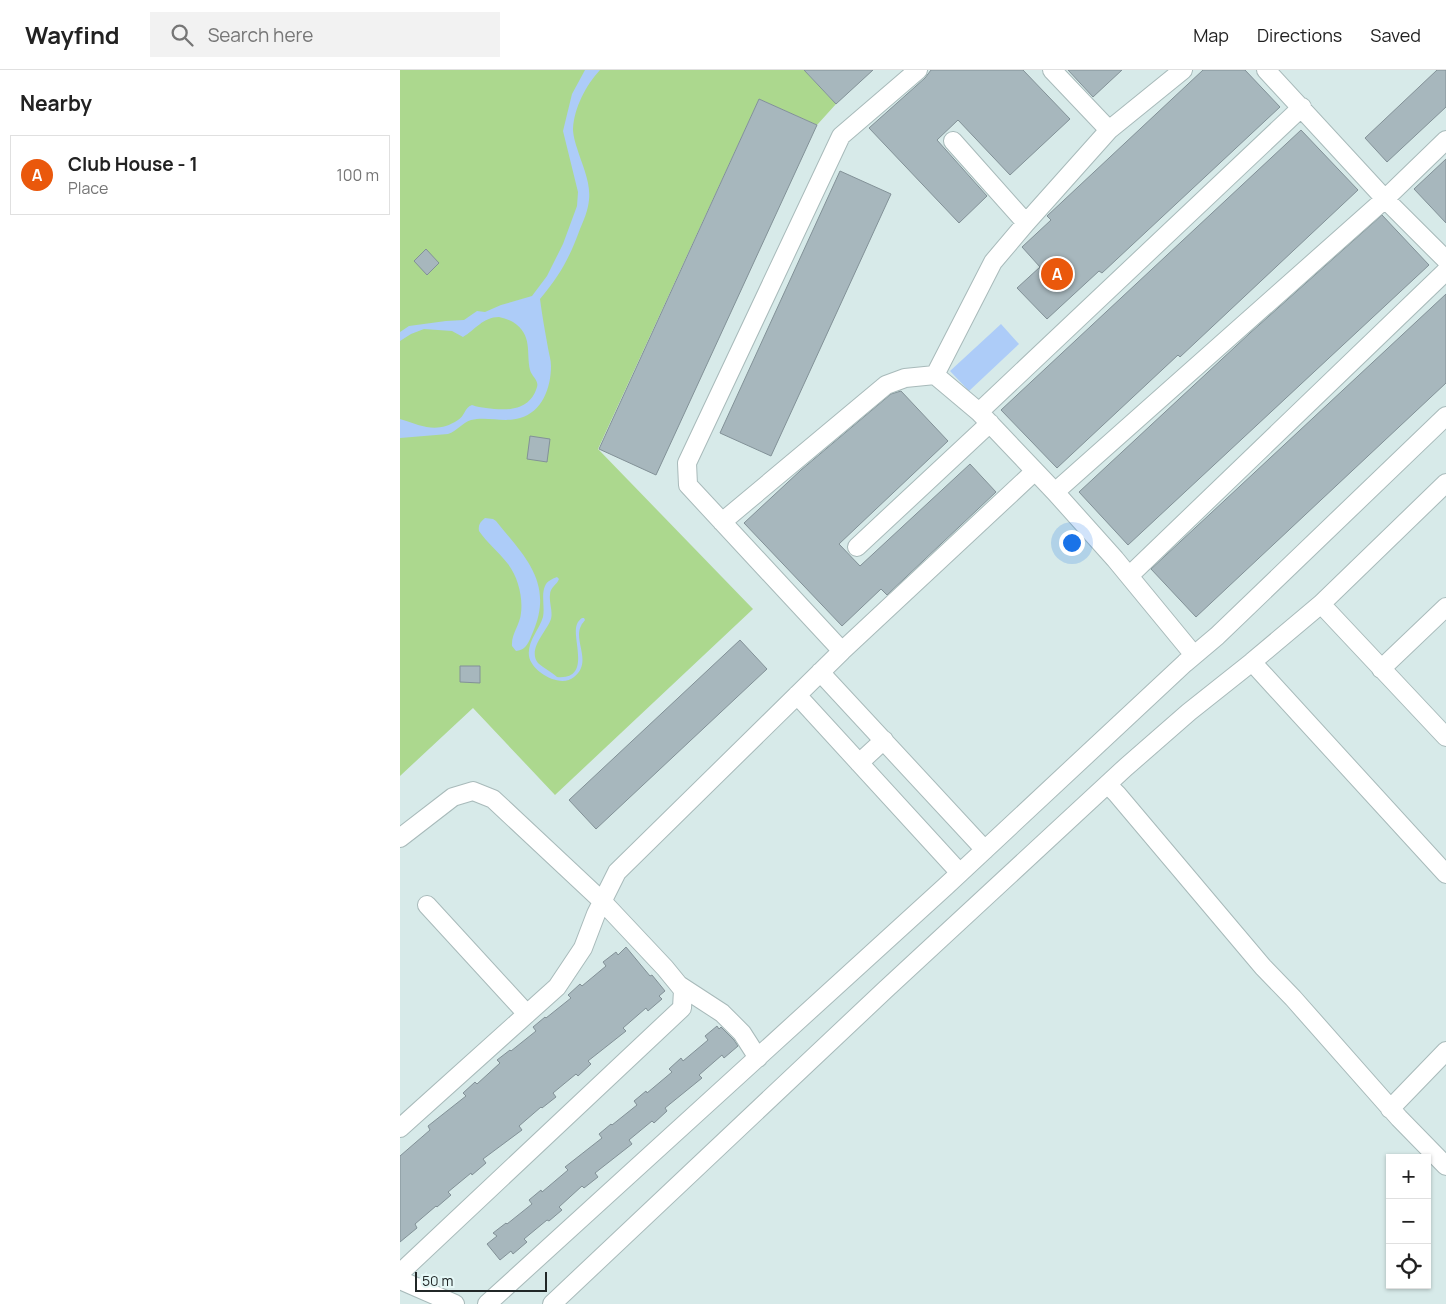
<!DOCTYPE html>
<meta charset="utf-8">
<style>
:root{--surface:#fff;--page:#f2f2f2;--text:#222;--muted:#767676;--line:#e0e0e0;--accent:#ea580c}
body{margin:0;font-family:Manrope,sans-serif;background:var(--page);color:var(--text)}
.controls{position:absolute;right:15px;bottom:15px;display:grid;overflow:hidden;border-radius:0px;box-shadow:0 1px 4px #0004}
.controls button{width:45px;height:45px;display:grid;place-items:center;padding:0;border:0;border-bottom:1px solid var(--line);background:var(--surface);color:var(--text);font:25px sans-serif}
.scale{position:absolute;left:15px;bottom:12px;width:132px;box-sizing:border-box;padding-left:5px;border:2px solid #212727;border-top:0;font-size:14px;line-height:18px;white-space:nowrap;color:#212727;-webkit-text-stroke:4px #e4f7f6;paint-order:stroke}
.you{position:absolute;left:671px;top:472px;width:18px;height:18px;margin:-12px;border:4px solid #fff;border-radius:50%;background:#1a73e8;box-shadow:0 0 0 8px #1a73e833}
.badge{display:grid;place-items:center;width:32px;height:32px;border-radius:50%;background:var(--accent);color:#fff;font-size:16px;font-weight:700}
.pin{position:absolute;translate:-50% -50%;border:2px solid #fff;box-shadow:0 1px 5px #0006}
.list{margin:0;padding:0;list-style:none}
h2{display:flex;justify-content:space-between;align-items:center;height:65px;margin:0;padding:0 20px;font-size:21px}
h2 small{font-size:16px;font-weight:400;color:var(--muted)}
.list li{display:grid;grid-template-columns:32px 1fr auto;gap:15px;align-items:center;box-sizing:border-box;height:80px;margin:0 10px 10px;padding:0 10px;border:1px solid var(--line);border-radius:0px}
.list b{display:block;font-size:19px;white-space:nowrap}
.list p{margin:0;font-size:16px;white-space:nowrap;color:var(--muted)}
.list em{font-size:16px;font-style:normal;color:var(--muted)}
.icon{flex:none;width:28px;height:28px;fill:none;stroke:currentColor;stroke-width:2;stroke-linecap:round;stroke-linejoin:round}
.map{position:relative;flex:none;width:1046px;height:1234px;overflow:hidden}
header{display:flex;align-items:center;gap:30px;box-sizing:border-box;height:70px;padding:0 25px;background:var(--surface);border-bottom:1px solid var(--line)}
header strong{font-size:24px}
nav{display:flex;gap:28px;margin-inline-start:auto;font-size:18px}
.search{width:350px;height:45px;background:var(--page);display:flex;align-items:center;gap:12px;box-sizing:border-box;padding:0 18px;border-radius:0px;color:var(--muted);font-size:19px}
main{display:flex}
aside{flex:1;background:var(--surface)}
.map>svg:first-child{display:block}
</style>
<header>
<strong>Wayfind</strong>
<div class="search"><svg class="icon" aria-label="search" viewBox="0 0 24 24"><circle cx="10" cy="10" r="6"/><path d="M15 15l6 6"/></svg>Search here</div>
<nav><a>Map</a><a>Directions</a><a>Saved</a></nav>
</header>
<main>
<aside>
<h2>Nearby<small></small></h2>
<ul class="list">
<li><span class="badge">A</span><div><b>Club House - 1</b><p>Place</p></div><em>100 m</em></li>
</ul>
</aside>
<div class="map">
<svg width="1046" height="1234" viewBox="0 0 1046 1234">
<rect width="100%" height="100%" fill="#d7eae9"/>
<path fill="#acd88e" d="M0 0H404L436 34 417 55 359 29 198 379 353 539 155 725 73 638 0 706Z"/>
<path fill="#adccf8" d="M185 0H200C186 15 174 38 173 59 173 64 175 72 177 78 182 95 191 112 189 130 188 140 184 150 180 159 169 189 160 205 140 229 142 245 145 261 148 278 149 284 151 290 151 296 151 318 142 342 120 348 104 353 87 346 71 350 62 353 57 361 48 364L0 368V349C22 356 37 364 58 350 65 346 64 338 72 335 77 337 81 337 86 338 107 341 130 341 137 317 139 310 132 307 130 300 126 282 133 265 113 252 109 250 104 248 99 247 83 247 75 260 63 267L52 261 24 259 11 264 0 271V262L9 256 46 251 64 250 77 241 85 242 101 235 132 226 147 206 163 174 177 136 178 122 163 61 172 24Z
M601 254 619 274 569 321 550 301Z
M85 448 93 449 96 451C125 487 154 513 133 562 129 571 127 580 116 581L112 576C111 564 120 555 121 543 123 527 118 507 108 494 99 482 87 473 79 461 78 455 80 452 85 448Z
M157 507 159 509C157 515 150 517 150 525 149 533 153 541 151 549 147 561 127 579 138 593 143 598 152 602 157 607 190 610 174 574 176 558 177 553 178 551 182 548H184L185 550C184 552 182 553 181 556 173 571 193 592 174 607 160 619 131 601 129 586 127 572 139 560 143 547 145 537 141 525 145 516 147 511 152 509 157 507Z"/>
<path fill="#a7b7bd" stroke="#829197" d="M404 0H473L436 34Z
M531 0H623L670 49 610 105 558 50 537 70 587 126 559 153 469 58 525 8Z
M668 0H722L693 27Z
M803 0H845L880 37 702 203 699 201 647 249 617 218 640 197 622 177 651 150 647 146Z
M1037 0H1046V37L987 92 965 68Z
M359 29 417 55 256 405 199 379Z
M901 60 958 120 780 287 778 285 657 398 601 340Z
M1046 89V153L1014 119Z
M440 101 491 124 371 386 320 363Z
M982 145 1029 195 728 475 679 422 850 263Z
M26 179 39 193 27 205 14 191Z
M1046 224V313L796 547 751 499Z
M501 321 548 371 439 474 460 496 570 394 596 422 487 525 481 519 442 556 344 453 401 400 491 324Z
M130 366 150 369 147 392 127 389Z
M340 570 367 599 196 759 169 730Z
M60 596H80V613L60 612Z
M226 877 250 906 252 905 265 921 259 926 262 929 248 941 246 938 223 958 226 961 188 991 191 994 178 1006 176 1004 153 1023 156 1027 142 1038 141 1037 119 1056 122 1060 83 1089 86 1093 72 1105 71 1103 48 1122 51 1125 37 1137 36 1136 15 1154 17 1158 0 1172V1086L30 1060 28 1056 66 1026 63 1023 75 1012 77 1014 100 993 97 990 110 980 111 981 136 961 133 957 145 947 146 948 171 928 168 925 180 914 182 916 206 896 203 892 216 882 218 885Z
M317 956 319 959 321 957 334 970 338 976 324 988 322 985 299 1005 302 1008 265 1038 267 1041 254 1053 252 1051 229 1070 232 1074 195 1103 198 1107 184 1118 182 1116 159 1137 162 1140 149 1151 147 1150 124 1169 127 1172 113 1184 111 1181 100 1190 87 1174 97 1166 93 1163 106 1153 107 1154 132 1134 129 1130 141 1120 142 1122 168 1100 165 1097 202 1068 199 1064 211 1054 212 1055 237 1035 234 1031 246 1021 247 1023 272 1002 269 999 281 988 283 991 308 970 305 966Z"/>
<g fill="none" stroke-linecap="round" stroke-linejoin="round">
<g stroke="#a8baba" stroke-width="20">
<path id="minor" d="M652 0 709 60
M866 0 985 129 1046 190
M553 71 626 153
M535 305 593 192 626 153 709 60 783 0
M579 342 902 37
M655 422 985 129 1046 70
M322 452 486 315 505 308 535 305 579 342 655 422 715 489 794 585
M457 477 590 353
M729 506 1046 201
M921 534 1046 667
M442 581 288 415 287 393 441 66 518 0
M852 592 1046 804
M981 599 1046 537
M420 602 585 780
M397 625 560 803
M459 693 484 670
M708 715 717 724 863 897 893 928 999 1048 1046 1096
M0 768 53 727 73 721 93 729 202 831 265 898 283 920 282 938 0 1203
M27 835 127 944
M279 915 322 943 342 963 358 988
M990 1039 1046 981
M0 1058 157 917 183 878 196 844 217 802 442 581 635 401
M0 1210 55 1234
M87 1234 546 816 785 593 817 566 1046 346
M152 1234 485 920 726 697 789 642 852 592 921 534 1046 413"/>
</g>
<use href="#minor" stroke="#fff" stroke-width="18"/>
</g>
</svg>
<div class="controls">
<button>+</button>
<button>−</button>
<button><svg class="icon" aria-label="locate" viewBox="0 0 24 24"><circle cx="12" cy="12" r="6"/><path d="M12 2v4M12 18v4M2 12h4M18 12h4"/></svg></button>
</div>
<div class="scale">50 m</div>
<div class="you"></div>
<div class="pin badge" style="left:657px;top:204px">A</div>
</div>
</main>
